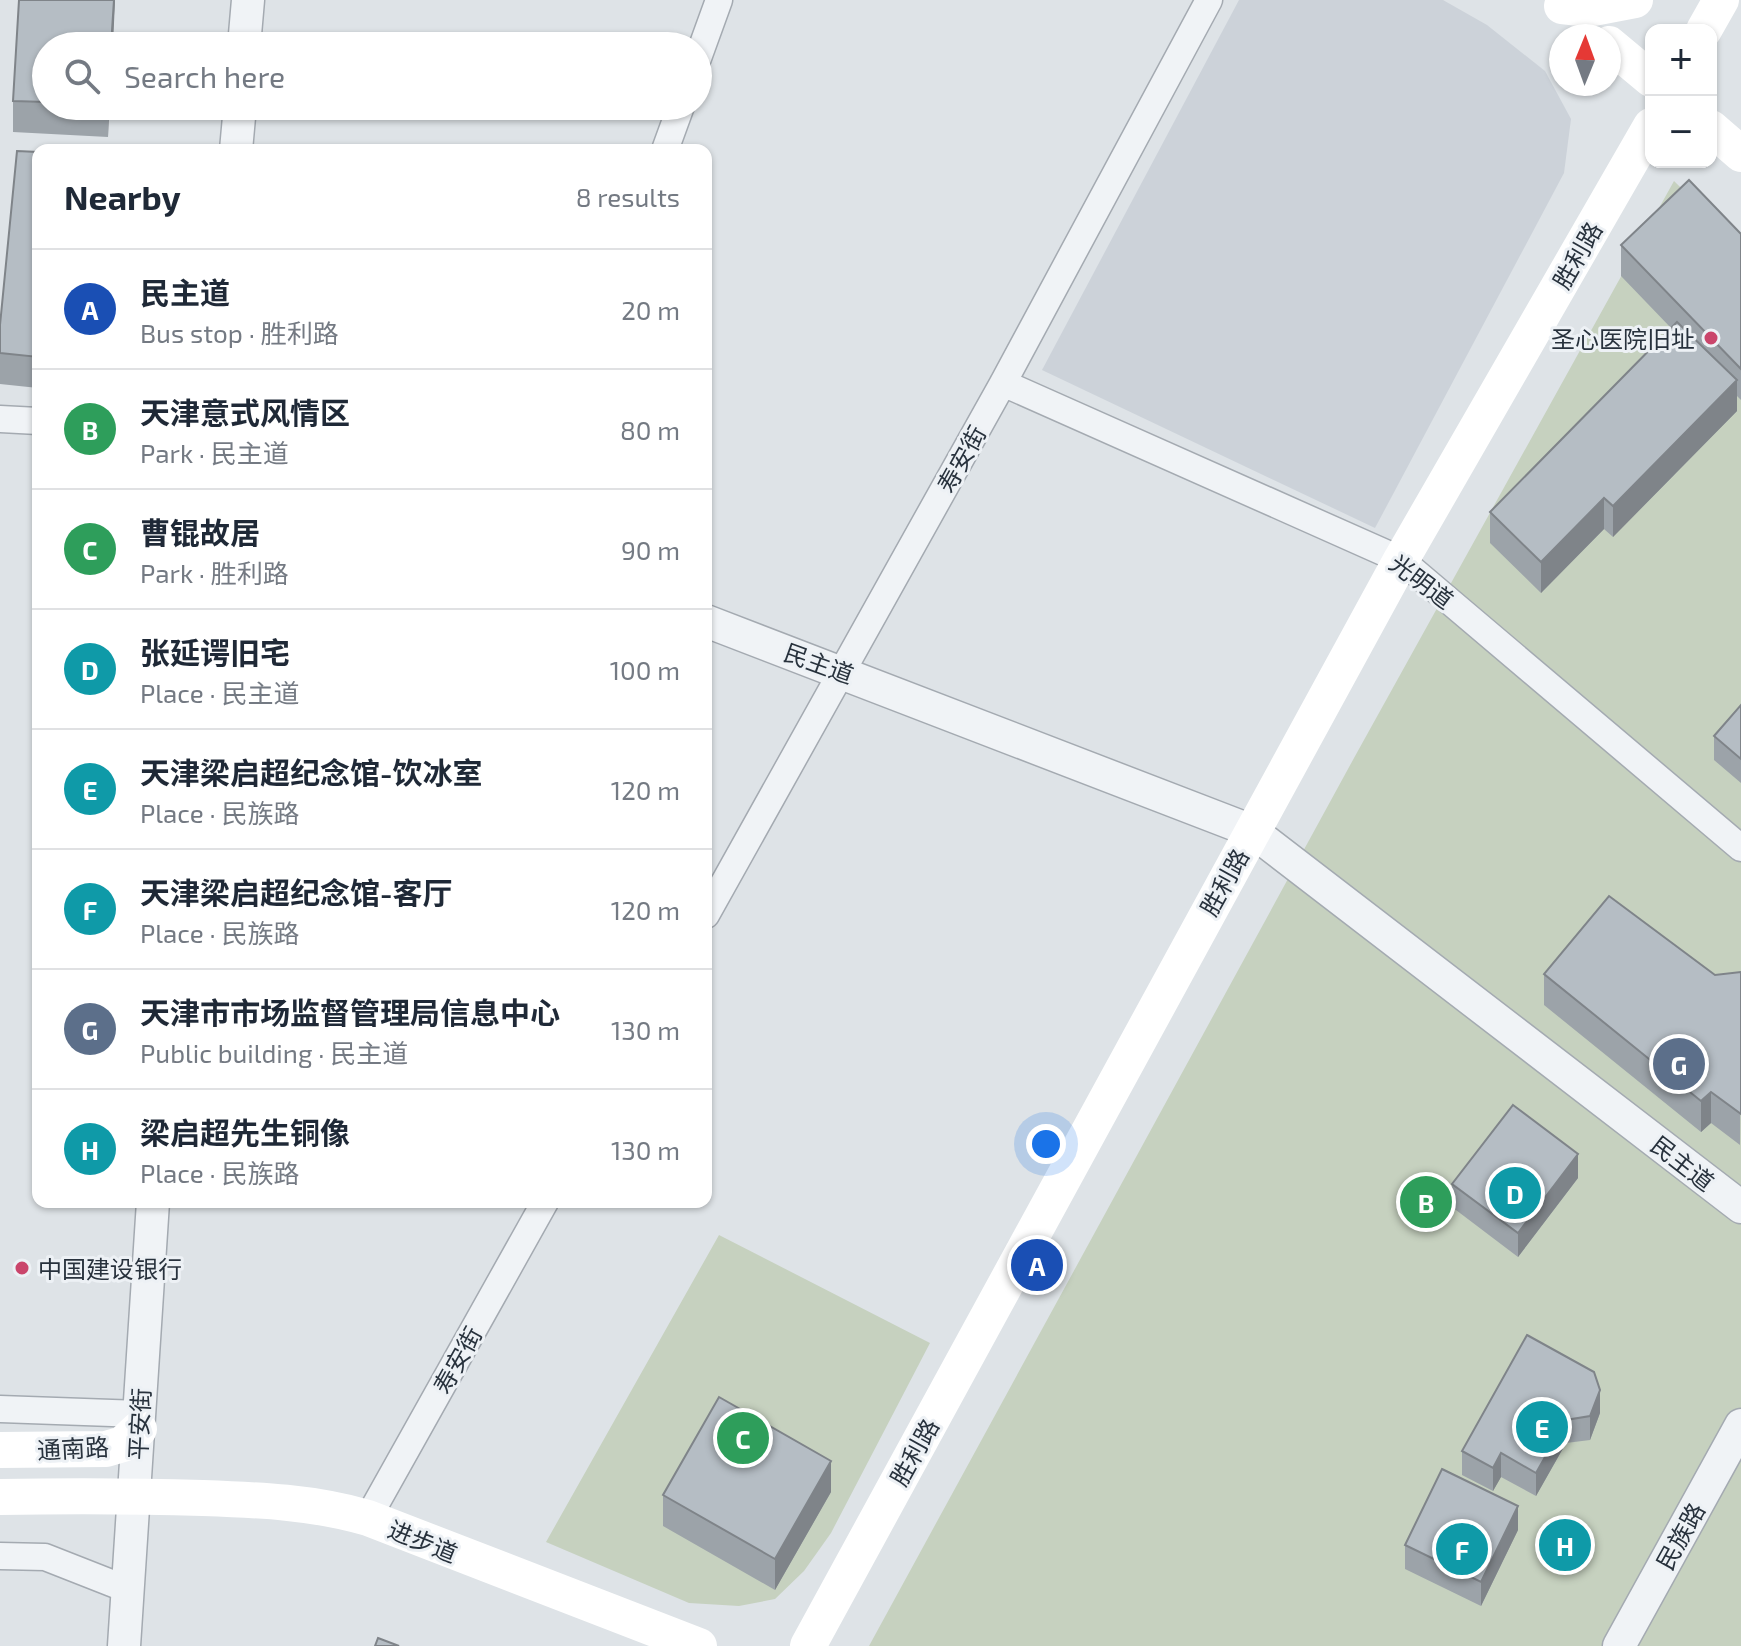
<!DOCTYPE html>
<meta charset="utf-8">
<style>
:root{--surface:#fff;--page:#f2f2f3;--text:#1f2937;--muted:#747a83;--line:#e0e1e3;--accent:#d93025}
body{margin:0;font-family:"Exo 2","Noto Sans SC",sans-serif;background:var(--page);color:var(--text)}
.controls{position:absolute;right:24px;top:24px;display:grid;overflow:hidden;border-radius:16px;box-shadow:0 2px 6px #0004}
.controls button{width:72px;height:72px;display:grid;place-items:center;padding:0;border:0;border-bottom:2px solid var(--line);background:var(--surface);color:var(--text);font:40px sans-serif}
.compass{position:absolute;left:1549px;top:24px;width:72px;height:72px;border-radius:50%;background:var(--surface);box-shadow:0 2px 6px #0004;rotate:1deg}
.you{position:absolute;left:1046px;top:1144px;width:28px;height:28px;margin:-20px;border:6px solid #fff;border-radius:50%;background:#1a73e8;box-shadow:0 0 0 12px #1a73e833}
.badge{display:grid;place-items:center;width:52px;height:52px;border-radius:50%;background:var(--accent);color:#fff;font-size:26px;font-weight:700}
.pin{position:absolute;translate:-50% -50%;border:4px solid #fff;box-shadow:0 2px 8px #0006}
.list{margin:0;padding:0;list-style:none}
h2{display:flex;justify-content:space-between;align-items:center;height:104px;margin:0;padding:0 32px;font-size:34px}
h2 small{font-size:26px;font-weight:400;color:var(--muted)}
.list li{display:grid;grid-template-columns:52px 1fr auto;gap:24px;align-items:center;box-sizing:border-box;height:120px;padding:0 32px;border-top:2px solid var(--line)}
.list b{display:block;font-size:30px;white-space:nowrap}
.list p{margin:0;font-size:26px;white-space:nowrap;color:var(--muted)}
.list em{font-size:26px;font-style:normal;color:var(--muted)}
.icon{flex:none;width:44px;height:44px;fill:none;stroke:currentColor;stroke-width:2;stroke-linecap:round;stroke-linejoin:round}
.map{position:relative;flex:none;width:1741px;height:1646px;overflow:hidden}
.search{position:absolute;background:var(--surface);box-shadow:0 2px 6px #0004;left:32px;top:32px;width:680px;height:88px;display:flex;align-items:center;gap:20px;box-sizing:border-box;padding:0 28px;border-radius:44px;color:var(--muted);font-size:30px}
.panel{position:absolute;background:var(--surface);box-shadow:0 2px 6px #0004;left:32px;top:144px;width:680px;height:1064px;border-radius:16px}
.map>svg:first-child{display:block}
</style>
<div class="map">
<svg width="1741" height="1646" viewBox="0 0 1741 1646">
<rect width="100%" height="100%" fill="#dee3e7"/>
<path fill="#ccd2d9" d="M1239 0H1443L1487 25 1545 71 1571 119 1564 173 1375 528 1042 370Z"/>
<path fill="#c6d1bf" d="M1674 181 1741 247V1646H869L1354 758Z
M719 1235 930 1343 831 1533 804 1571 775 1599 739 1606 689 1603 546 1542Z"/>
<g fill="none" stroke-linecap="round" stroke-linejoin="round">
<g stroke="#a4aab1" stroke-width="29">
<path id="minor" d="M698 58 719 0
M665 150 681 106
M1003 383 1401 560 1741 848
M0 419 38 421
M706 915 1003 383 1209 0
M0 1409 140 1414
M368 1518 545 1202
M0 1556 45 1557 129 1590"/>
</g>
<g stroke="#a4aab1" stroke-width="35">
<path id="tertiary" d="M244 46 248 0
M236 150 240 106
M706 621 1252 831 1741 1207
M124 1646 153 1202
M1619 1646 1741 1425"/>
</g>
<use href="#minor" stroke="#f0f3f6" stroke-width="26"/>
<use href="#tertiary" stroke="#f0f3f6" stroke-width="32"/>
<path stroke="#fff" stroke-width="36" d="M1562 6 1588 9 1635 0
M1704 30 1721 0
M1609 44 1651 79
M1711 128 1741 154
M0 1450 106 1449 123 1444 139 1429
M0 1497C68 1496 135 1496 203 1498 260 1500 313 1502 368 1518L699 1646
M808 1646 1401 560 1651 126"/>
</g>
<path fill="#9ca3a9" d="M46 46V106H109L108 137 13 132V101Z
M38 152V388L0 384V325Z
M1741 234V400L1737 396V411L1613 537 1604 529 1541 593 1490 543V512L1671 328 1621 276V245Z
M1741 705V783L1714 760V736Z
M1741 972 1740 1145 1711 1123 1701 1132 1544 1005V974L1715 975Z
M1578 1178 1518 1257 1452 1207V1184Z
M1527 1335 1600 1413 1590 1440 1566 1443 1536 1496 1501 1477 1493 1491 1462 1475V1451Z
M831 1492 775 1590 663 1526V1495Z
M1518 1530 1481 1606 1405 1569V1545Z"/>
<path fill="#7f8489" d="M114 0H115L113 46H111Z
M108 106H109L108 137Z
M1737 380V411L1613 537V506Z
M1604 498V529L1541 593V562Z
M1711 1092V1123L1701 1132V1101Z
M1578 1154V1178L1518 1257V1233Z
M1600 1390V1413L1590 1440V1416Z
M1566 1420V1443L1536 1496V1473Z
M1501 1453V1477L1493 1491V1468Z
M831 1461V1492L775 1590V1559Z
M1518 1506V1530L1481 1606V1582Z"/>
<path fill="#b5bdc4" stroke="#7f8489" stroke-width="2" d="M19 0H114L111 46H46V102L13 101Z
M17 151 38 152V357L0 353V325Z
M1689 180 1741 234V369L1621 245Z
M1677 322 1737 380 1613 506 1604 498 1541 562 1490 512Z
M1741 705V759L1714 736Z
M1609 896 1715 975 1741 972V1114L1711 1092 1701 1101 1544 974Z
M1513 1105 1578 1154 1518 1233 1452 1184Z
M1527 1335 1594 1372 1600 1390 1590 1416 1566 1420 1536 1473 1501 1453 1493 1468 1462 1451Z
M719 1397 831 1461 775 1559 663 1495Z
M1442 1469 1518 1506 1481 1582 1405 1545Z
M378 1638 399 1646H375Z"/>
<g fill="#ca456b" stroke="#edf1f5" stroke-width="3">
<circle cx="1711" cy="338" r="8"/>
<circle cx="22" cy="1268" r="8"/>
</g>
<g text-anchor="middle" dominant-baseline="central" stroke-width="6" stroke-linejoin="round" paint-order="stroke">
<g font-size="24" fill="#28323d" stroke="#edf1f5">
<text transform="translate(1577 255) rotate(-60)">胜利路</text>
<text transform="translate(961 459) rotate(-61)">寿安街</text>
<text transform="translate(1422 581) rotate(37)">光明道</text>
<text transform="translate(819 663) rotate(20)">民主道</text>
<text transform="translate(1224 882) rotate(-61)">胜利路</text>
<text transform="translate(1683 1163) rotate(38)">民主道</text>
<text transform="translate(457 1360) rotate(-61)">寿安街</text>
<text transform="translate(139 1424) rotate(-87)">平安街</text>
<text transform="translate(73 1448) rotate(-3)">通南路</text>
<text transform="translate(914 1452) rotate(-61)">胜利路</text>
<text transform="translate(1680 1536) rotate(-61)">民族路</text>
<text transform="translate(423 1541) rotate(22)">进步道</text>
</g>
<g font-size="24" fill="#28323d" stroke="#edf1f5" text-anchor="end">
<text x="1695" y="338">圣心医院旧址</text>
<text x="38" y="1268" text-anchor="start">中国建设银行</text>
</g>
</g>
</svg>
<div class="controls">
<button>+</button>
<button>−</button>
</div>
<svg class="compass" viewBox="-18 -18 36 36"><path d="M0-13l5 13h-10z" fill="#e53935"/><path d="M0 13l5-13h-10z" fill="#747a83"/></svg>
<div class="you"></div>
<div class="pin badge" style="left:1037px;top:1265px;background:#1a4fb4">A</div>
<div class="pin badge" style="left:1426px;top:1202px;background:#2e9e5b">B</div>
<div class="pin badge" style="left:743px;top:1438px;background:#2e9e5b">C</div>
<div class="pin badge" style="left:1515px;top:1193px;background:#0f9aa8">D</div>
<div class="pin badge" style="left:1542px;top:1427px;background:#0f9aa8">E</div>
<div class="pin badge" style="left:1462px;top:1549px;background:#0f9aa8">F</div>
<div class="pin badge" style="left:1679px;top:1064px;background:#5c6f8a">G</div>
<div class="pin badge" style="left:1565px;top:1545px;background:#0f9aa8">H</div>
<div class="search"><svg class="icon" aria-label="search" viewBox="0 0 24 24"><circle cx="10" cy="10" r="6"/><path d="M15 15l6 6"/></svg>Search here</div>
<section class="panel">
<h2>Nearby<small>8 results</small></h2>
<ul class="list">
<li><span class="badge" style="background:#1a4fb4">A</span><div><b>民主道</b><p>Bus stop · 胜利路</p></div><em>20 m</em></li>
<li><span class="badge" style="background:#2e9e5b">B</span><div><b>天津意式风情区</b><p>Park · 民主道</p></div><em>80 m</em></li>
<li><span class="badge" style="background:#2e9e5b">C</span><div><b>曹锟故居</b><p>Park · 胜利路</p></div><em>90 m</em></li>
<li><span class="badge" style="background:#0f9aa8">D</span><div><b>张延谔旧宅</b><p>Place · 民主道</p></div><em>100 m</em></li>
<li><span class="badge" style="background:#0f9aa8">E</span><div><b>天津梁启超纪念馆-饮冰室</b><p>Place · 民族路</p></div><em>120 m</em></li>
<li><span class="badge" style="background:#0f9aa8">F</span><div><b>天津梁启超纪念馆-客厅</b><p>Place · 民族路</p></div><em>120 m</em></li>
<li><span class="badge" style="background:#5c6f8a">G</span><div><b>天津市市场监督管理局信息中心</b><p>Public building · 民主道</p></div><em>130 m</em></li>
<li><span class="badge" style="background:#0f9aa8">H</span><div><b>梁启超先生铜像</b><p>Place · 民族路</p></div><em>130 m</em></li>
</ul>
</section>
</div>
